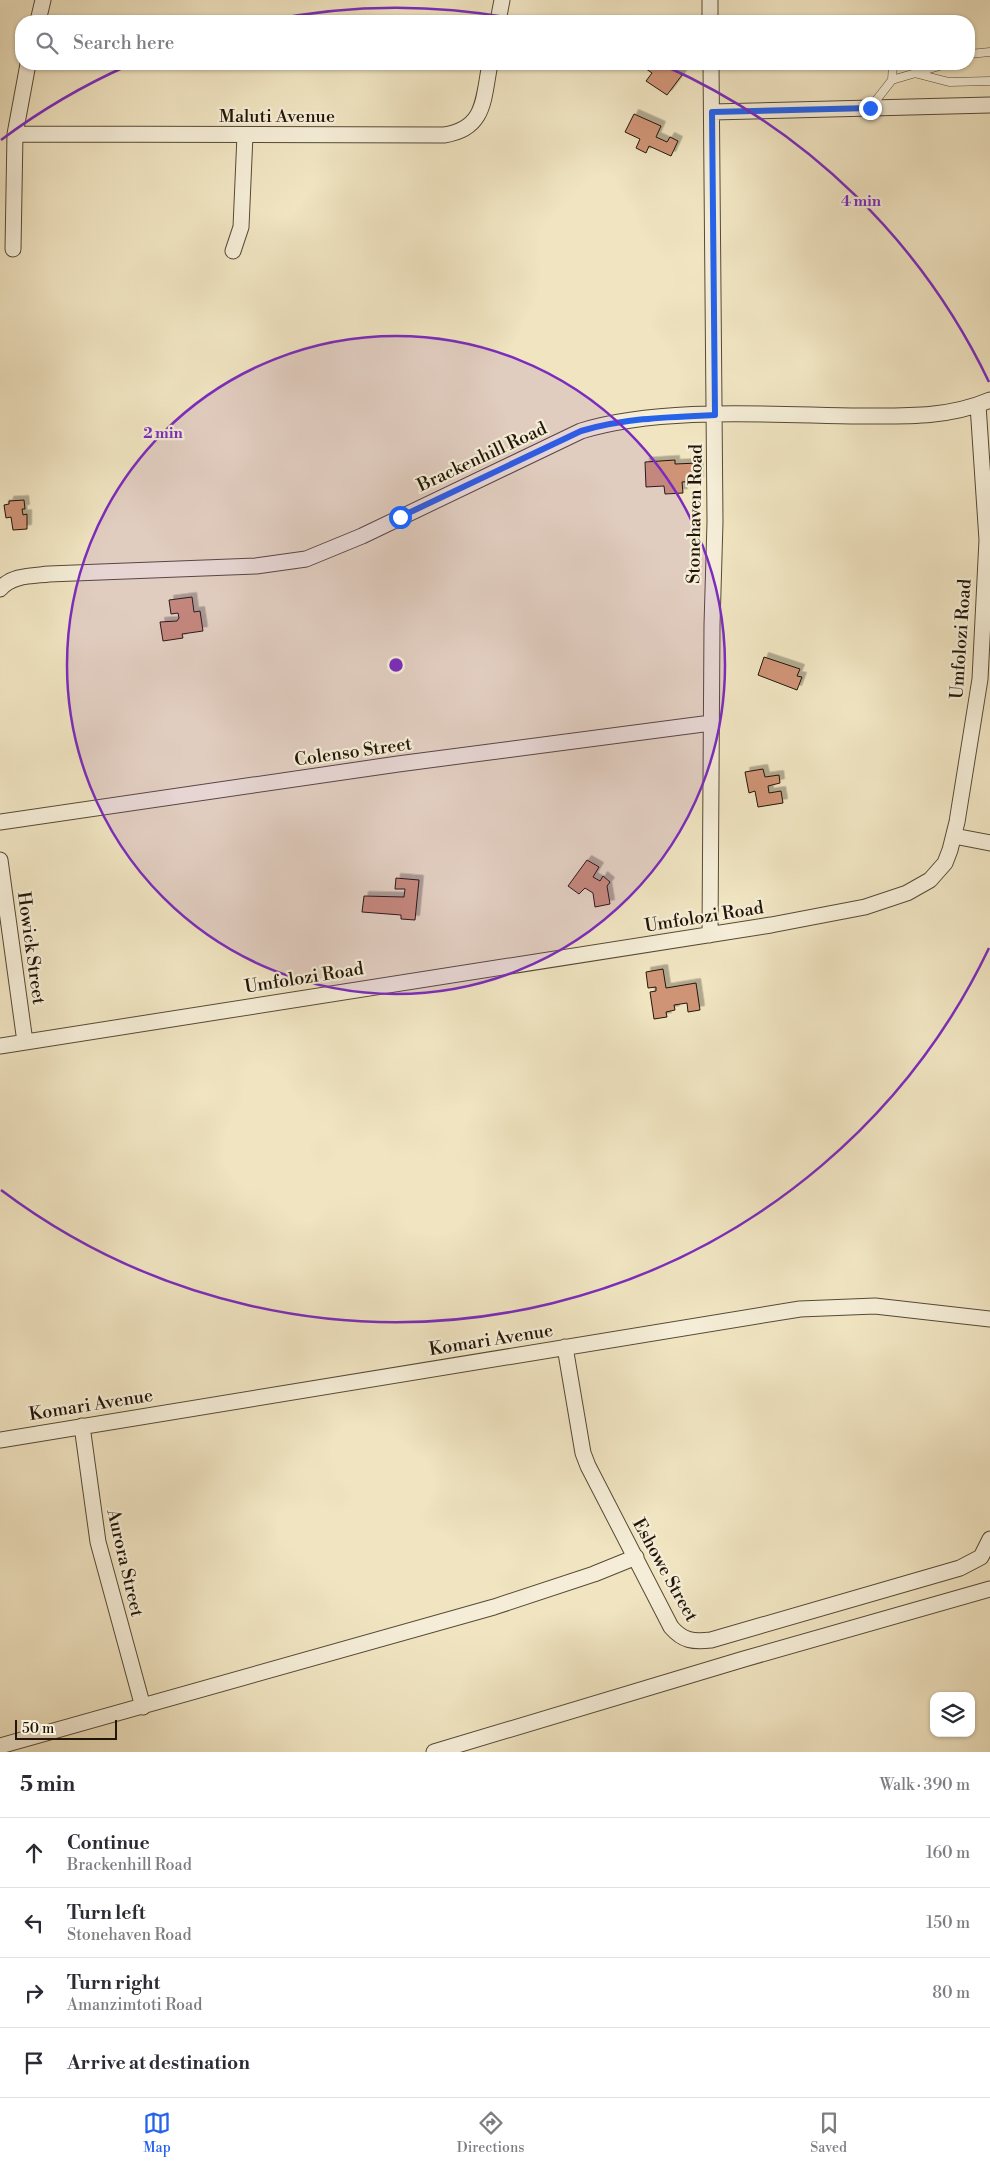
<!DOCTYPE html>
<meta charset="utf-8">
<style>
:root{--surface:#fff;--page:#f7f7f7;--text:#2b2b33;--muted:#7c7c81;--line:#e1e1e2;--accent:#2563eb}
body{margin:0;font-family:"Libre Bodoni",serif;background:var(--page);color:var(--text)}
.controls{position:absolute;right:15px;bottom:15px;display:grid;overflow:hidden;border-radius:10px;box-shadow:0 1px 4px #0004}
.controls button{width:45px;height:45px;display:grid;place-items:center;padding:0;border:0;border-bottom:1px solid var(--line);background:var(--surface);color:var(--text);font:25px sans-serif}
.scale{position:absolute;left:15px;bottom:12px;width:102px;box-sizing:border-box;padding-left:5px;border:2px solid #221607;border-top:0;font-size:14px;line-height:18px;white-space:nowrap;color:#221607;-webkit-text-stroke:4px #f5edd7;paint-order:stroke}
.stop{position:absolute;width:15px;height:15px;margin:-11px;border:4px solid #2563eb;border-radius:50%;background:#fff}
.stop.end{background:#2563eb;border-color:#fff;box-shadow:0 1px 5px #0008}
.list{margin:0;padding:0;list-style:none}
h2{display:flex;justify-content:space-between;align-items:center;height:65px;margin:0;padding:0 20px;font-size:21px}
h2 small{font-size:16px;font-weight:400;color:var(--muted)}
.list li{display:grid;grid-template-columns:32px 1fr auto;gap:15px;align-items:center;box-sizing:border-box;height:70px;padding:0 20px;border-top:1px solid var(--line)}
.list b{display:block;font-size:19px;white-space:nowrap}
.list p{margin:0;font-size:16px;white-space:nowrap;color:var(--muted)}
.list em{font-size:16px;font-style:normal;color:var(--muted)}
.icon{flex:none;width:28px;height:28px;fill:none;stroke:currentColor;stroke-width:2;stroke-linecap:round;stroke-linejoin:round}
.map{position:relative;flex:none;width:990px;height:1752px;overflow:hidden}
.search{position:absolute;background:var(--surface);box-shadow:0 1px 4px #0004;left:15px;right:15px;top:15px;height:55px;display:flex;align-items:center;gap:12px;box-sizing:border-box;padding:0 18px;border-radius:20px;color:var(--muted);font-size:19px}
.sheet{height:345px;background:var(--surface)}
nav{display:flex;justify-content:space-around;align-items:center;box-sizing:border-box;height:70px;border-top:1px solid var(--line);background:var(--surface);font-size:14px;color:var(--muted)}
nav a{display:grid;justify-items:center;gap:2px}
nav .on{color:var(--accent)}
.map>svg:first-child{display:block}
</style>
<div class="map">
<svg width="990" height="1752" viewBox="0 0 990 1752">
<defs>
<filter id="shadow"><feDropShadow dx="4.5" dy="-4.5" stdDeviation="0" flood-color="#0004"/></filter>
</defs>
<rect width="100%" height="100%" fill="#f0e4c1"/>
<filter id="stains"><feTurbulence type="fractalNoise" baseFrequency=".004" numOctaves="4"/><feColorMatrix values="0 0 0 0 .2 0 0 0 0 .09 0 0 0 0 .02 0 0 0 .5 -.17"/></filter>
<radialGradient id="worn" r=".72"><stop offset=".6" stop-color="#630" stop-opacity="0"/><stop offset="1" stop-color="#630" stop-opacity=".3"/></radialGradient>
<path fill="#cf9476" stroke="#221607" filter="url(#shadow)" d="M639 64H670L669 66 682 75 667 95 646 81 652 73Z
M634 114 661 126 656 137 667 142 670 137 678 141 671 156 649 146 646 153 636 148 640 139 625 132Z
M675 460V464L698 463 699 481 682 482 683 493 665 494 664 486 646 487 645 462Z
M24 500 25 509H22L23 515 27 514V529L13 530 11 517 6 518 4 505 9 504V501Z
M192 597 194 612 200 611 203 631 182 634 183 638 163 641 160 622 177 621 179 618 178 613 171 614 169 600Z
M764 657 800 669 797 676 802 677 797 690 758 675Z
M763 769 765 777 779 775 780 783 768 786 769 793 781 791 783 803 758 807 755 791 749 793 745 772Z
M587 860 599 867 593 877 600 881 603 876 610 882 607 886 610 904 595 907 593 893 585 888 579 894 568 886Z
M396 878 419 880 415 920 401 919V915L362 912 364 896 404 897 405 889H395Z
M663 969 666 988 696 983 700 1010 688 1012 687 1003 674 1005 675 1010 666 1012 667 1017 654 1019 650 992 656 991V987L648 988 646 972Z"/>
<g fill="none" stroke-linecap="round" stroke-linejoin="round">
<g stroke="#564a36" stroke-width="9">
<path id="service" d="M969 54 990 52
M918 74 949 82 990 81
M892 80 893 64
M870 108 892 80 946 64"/>
</g>
<g stroke="#564a36" stroke-width="17">
<path id="minor" d="M710 0V21
M38 21 43 0
M498 21 502 0
M712 112 990 105
M15 134 444 135C486 129 483 98 490 64
M13 249 15 134 28 64
M233 251 241 227 245 135
M0 589C12 575 32 576 49 574L256 566 306 559 362 536 581 431C662 406 774 415 860 416 904 416 948 418 990 400
M0 822 398 764 711 723
M954 836 990 843
M0 860 25 1042
M710 935 712 625 715 522 711 64
M0 1046 771 925 865 907 907 893 930 880 945 863 950 850 957 822 980 679 987 540 978 405
M565 1347 583 1453 588 1466 671 1627C683 1641 693 1642 711 1640L960 1568 981 1557 990 1539
M82 1426 98 1542 143 1707
M0 1440 800 1309 875 1306 990 1319
M0 1746 494 1607 594 1574 636 1557
M434 1752 744 1659 990 1589"/>
</g>
<use href="#service" stroke="#f5edd7" stroke-width="8"/>
<use href="#minor" stroke="#f5edd7" stroke-width="15"/>
</g>
<g fill="none" stroke-linecap="round" stroke-linejoin="round">
<path stroke="#2563eb" stroke-width="6" d="M400 517 581 431C625 418 669 417 715 415L712 112 870 108"/>
</g>
<circle cx="396" cy="665" r="329" fill="#7b2cbf" fill-opacity=".12"/>
<g fill="none" stroke="#7b2cbf" stroke-width="2.5">
<circle cx="396" cy="665" r="329"/>
<path d="M989 948A657 657 0 0 1 1 1190M1 140A657 657 0 0 1 129 65M265 21A657 657 0 0 1 527 21M663 65A657 657 0 0 1 989 382"/>
</g>
<g text-anchor="middle" dominant-baseline="central" stroke-width="4.5" stroke-linejoin="round" paint-order="stroke">
<g font-size="18" fill="#221607" stroke="#f5edd7">
<text x="277" y="116">Maluti Avenue</text>
<text transform="translate(482 457) rotate(-25)">Brackenhill Road</text>
<text transform="translate(695 514) rotate(-89)">Stonehaven Road</text>
<text transform="translate(961 639) rotate(-86)">Umfolozi Road</text>
<text transform="translate(353 752) rotate(-8)">Colenso Street</text>
<text transform="translate(704 917) rotate(-9)">Umfolozi Road</text>
<text transform="translate(31 948) rotate(82)">Howick Street</text>
<text transform="translate(304 978) rotate(-9)">Umfolozi Road</text>
<text transform="translate(491 1340) rotate(-9)">Komari Avenue</text>
<text transform="translate(91 1405) rotate(-9)">Komari Avenue</text>
<text transform="translate(125 1563) rotate(77)">Aurora Street</text>
<text transform="translate(665 1570) rotate(61)">Eshowe Street</text>
</g>
</g>
<circle cx="396" cy="665" r="8" fill="#7b2cbf" stroke="#f5edd7" stroke-width="2.5"/>
<g font-size="15" text-anchor="middle" font-weight="bold" fill="#7b2cbf" stroke="#f5edd7" stroke-width="4.5" stroke-linejoin="round" paint-order="stroke">
<text x="861" y="206">4 min</text>
<text x="163" y="438">2 min</text>
</g>
<rect width="100%" height="100%" filter="url(#stains)"/>
<rect width="100%" height="100%" fill="url(#worn)"/>
</svg>
<div class="controls">
<button><svg class="icon" aria-label="layers" viewBox="0 0 24 24"><path d="M12 4l9 5-9 5-9-5zM3 14l9 5 9-5"/></svg></button>
</div>
<div class="scale">50 m</div>
<div class="stop" style="left:400px;top:517px"></div>
<div class="stop end" style="left:870px;top:108px"></div>
<div class="search"><svg class="icon" aria-label="search" viewBox="0 0 24 24"><circle cx="10" cy="10" r="6"/><path d="M15 15l6 6"/></svg>Search here</div>
</div>
<section class="sheet">
<h2>5 min<small>Walk · 390 m</small></h2>
<ul class="list">
<li><svg class="icon" aria-label="ahead" viewBox="0 0 24 24"><path d="M12 20V5M6 11l6-6 6 6"/></svg><div><b>Continue</b><p>Brackenhill Road</p></div><em>160 m</em></li>
<li><svg class="icon" aria-label="left" viewBox="0 0 24 24"><path d="M17 20v-9H6M10 6l-5 5 5 5"/></svg><div><b>Turn left</b><p>Stonehaven Road</p></div><em>150 m</em></li>
<li><svg class="icon" aria-label="right" viewBox="0 0 24 24"><path d="M7 20v-9h11M14 6l5 5-5 5"/></svg><div><b>Turn right</b><p>Amanzimtoti Road</p></div><em>80 m</em></li>
<li><svg class="icon" aria-label="arrive" viewBox="0 0 24 24"><path d="M6 21V4h12l-3 4 3 4H6"/></svg><div><b>Arrive at destination</b></div></li>
</ul>
</section>
<nav>
<a class="on"><svg class="icon" aria-label="map" viewBox="0 0 24 24"><path d="M3 6l6-2 6 2 6-2v14l-6 2-6-2-6 2zM9 4v14M15 6v14"/></svg>Map</a>
<a><svg class="icon" aria-label="directions" viewBox="0 0 24 24"><path d="M12 3l9 9-9 9-9-9zM9 14v-3h6M13 9l2 2-2 2"/></svg>Directions</a>
<a><svg class="icon" aria-label="saved" viewBox="0 0 24 24"><path d="M7 4h10v16l-5-4-5 4z"/></svg>Saved</a>
</nav>
